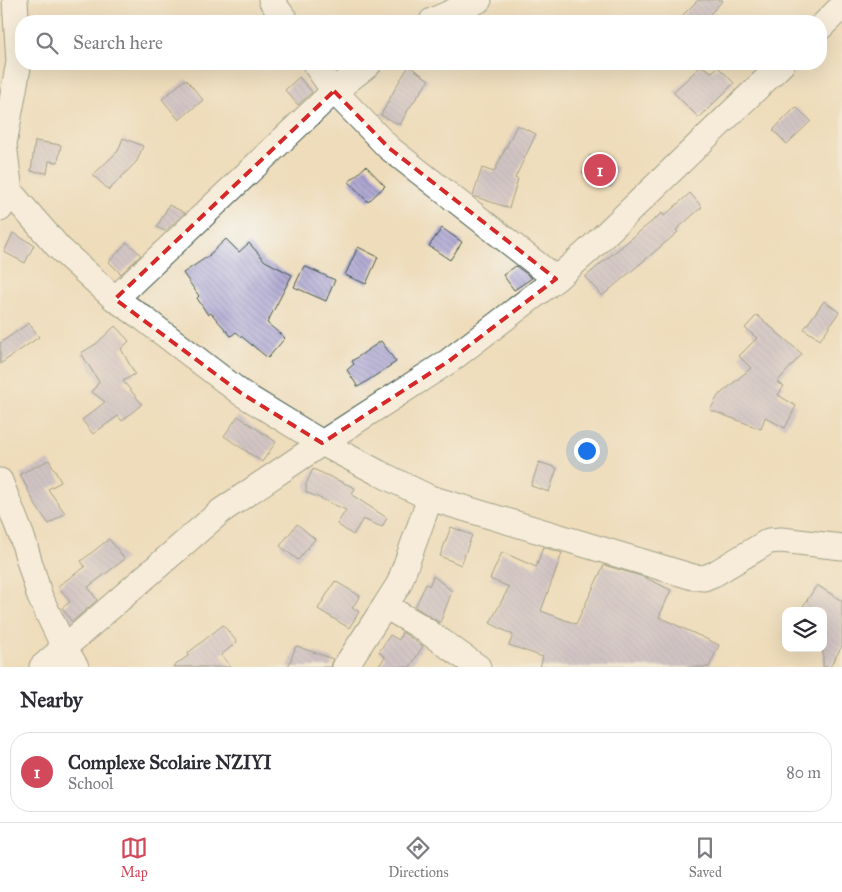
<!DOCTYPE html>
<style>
:root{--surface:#fff;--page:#f2f2f3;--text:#2b2b33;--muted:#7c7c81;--line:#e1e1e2;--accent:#d1495b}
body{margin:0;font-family:"IM FELL Great Primer",serif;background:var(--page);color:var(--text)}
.controls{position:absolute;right:15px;bottom:15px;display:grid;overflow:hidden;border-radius:10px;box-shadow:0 5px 20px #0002}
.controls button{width:45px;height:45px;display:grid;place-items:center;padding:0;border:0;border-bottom:1px solid var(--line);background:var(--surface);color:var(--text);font:25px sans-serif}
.you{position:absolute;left:586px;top:450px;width:18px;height:18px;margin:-12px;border:4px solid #fff;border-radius:50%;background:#1a73e8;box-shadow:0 0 0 8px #1a73e833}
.badge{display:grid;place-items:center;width:32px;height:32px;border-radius:50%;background:var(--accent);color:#fff;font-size:16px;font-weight:700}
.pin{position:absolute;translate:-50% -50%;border:2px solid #fff;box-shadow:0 1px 5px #0006}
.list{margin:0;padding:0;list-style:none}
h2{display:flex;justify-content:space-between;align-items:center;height:65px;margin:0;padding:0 20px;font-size:21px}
h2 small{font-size:16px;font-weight:400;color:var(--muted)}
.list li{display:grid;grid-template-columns:32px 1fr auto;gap:15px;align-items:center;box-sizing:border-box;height:80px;margin:0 10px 10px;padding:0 10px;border:1px solid var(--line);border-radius:20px}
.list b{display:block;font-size:19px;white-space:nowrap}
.list p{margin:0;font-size:16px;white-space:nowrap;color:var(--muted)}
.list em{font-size:16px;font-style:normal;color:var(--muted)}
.icon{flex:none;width:28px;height:28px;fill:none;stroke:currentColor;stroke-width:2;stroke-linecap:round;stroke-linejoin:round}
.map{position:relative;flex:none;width:842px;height:667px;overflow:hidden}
.search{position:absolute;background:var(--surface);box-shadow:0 5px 20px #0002;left:15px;right:15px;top:15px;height:55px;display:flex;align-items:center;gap:12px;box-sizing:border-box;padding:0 18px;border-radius:20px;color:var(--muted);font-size:19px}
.sheet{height:155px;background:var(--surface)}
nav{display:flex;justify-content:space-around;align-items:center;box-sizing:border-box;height:70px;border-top:1px solid var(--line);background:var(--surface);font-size:14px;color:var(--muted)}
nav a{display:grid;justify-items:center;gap:2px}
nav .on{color:var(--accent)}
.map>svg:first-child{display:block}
</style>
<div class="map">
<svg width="842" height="667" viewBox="0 0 842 667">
<defs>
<pattern id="building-back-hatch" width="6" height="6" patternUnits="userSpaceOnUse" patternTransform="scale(1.25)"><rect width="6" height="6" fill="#aca4d1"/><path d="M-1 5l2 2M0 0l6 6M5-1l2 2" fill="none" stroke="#8b87aa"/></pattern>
</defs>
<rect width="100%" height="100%" fill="#f6f6f2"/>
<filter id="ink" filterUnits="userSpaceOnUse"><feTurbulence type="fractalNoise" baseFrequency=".02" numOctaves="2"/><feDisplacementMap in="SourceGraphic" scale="10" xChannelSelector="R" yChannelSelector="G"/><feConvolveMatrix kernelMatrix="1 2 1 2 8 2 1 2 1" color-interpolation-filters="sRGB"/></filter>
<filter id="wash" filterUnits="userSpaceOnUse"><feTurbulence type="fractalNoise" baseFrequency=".0096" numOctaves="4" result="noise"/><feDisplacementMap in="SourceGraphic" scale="20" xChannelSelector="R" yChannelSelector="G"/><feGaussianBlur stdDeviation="1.12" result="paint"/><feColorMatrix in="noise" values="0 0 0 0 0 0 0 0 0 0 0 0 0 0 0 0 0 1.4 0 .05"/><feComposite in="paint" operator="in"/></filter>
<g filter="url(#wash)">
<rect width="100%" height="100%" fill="#eedcba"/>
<g id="blocks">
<path fill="url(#building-back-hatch)" d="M698 0H723L704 21H677Z
M409 66 429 80 408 110 400 125 381 115 397 85Z
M701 66 712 72 718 67 734 83 699 118 673 92Z
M299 77 312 92 298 105 285 90Z
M186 79 203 100 179 120 162 99Z
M796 107 811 121 787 144 773 130Z
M517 125 536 134 515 178 518 179 509 208 473 196 482 168 494 172Z
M123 138 143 146 137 161 109 190 93 175 118 151Z
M35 141 61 145 58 162 49 161 47 173 31 171Z
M590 155 618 168 610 187 582 173Z
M366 166 385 186 368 202 349 182Z
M690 193 702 207 676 230 678 232 602 296 585 277 662 213 664 216Z
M169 205 185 213 165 231 157 227Z
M442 228 462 242 450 260 429 246Z
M13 233 34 245 25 263 4 252Z
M226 239 239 252 249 243 265 261 292 275 267 323 285 338 268 358 236 332 231 336 211 313 208 315 197 298 199 296 183 273 210 255H209Z
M127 242 141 255 121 274 109 262Z
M358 247 378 257 366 284 345 275Z
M304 266 335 280 326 301 294 287Z
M516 266 532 278 514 290 503 275Z
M824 301 839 312 820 340 804 329Z
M757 315 802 354 777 382 784 386 778 395 796 406 785 428 765 417 761 429 710 410 718 396 751 368 739 356 757 338 745 328Z
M29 323 39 337 0 364V343Z
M115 326 129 341 121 349 135 374 123 381 142 404 122 421 118 416 93 434 82 420 105 402 92 392 99 382 81 353 96 344Z
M381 341 396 362 358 387 347 370 354 364 352 361Z
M238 416 276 442 262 462 224 436Z
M49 460 61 482 48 489 65 513 49 524 36 506 20 474Z
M539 462 557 468 549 492 531 486Z
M313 469 355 488 352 495 387 518 382 527 363 519 353 535 337 524 346 510 306 492V484Z
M297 524 315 539 298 560 280 546Z
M451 527 472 535 461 565 440 556Z
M109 539 125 559 88 587 97 600 72 622 62 608 70 602 58 586 85 567 81 561Z
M543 547 562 553 541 611 576 624 604 565 644 577 671 590 659 617 719 645 709 667H540L543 657 509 645 513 635 490 623 509 587 490 579 502 552 536 567Z
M433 576 452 591 440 623 415 607 426 584 429 586Z
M335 581 360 596 352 608 359 612 349 628 318 609Z
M817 585 842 601V646L830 667H823V611H800Z
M223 625 237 642 221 655 231 667H173L189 655 188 653Z
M402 632 423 646 410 667H378L385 657 379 652 390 635 399 640Z
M296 646 333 659 331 667H288Z"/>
</g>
</g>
<g filter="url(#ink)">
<use href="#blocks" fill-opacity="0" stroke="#3e5548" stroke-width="1"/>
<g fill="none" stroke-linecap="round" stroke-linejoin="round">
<g stroke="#3e5548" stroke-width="27">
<path id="minor" d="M271 0 286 21
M432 21 479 0
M821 27 842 6
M315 64 334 91 389 148 556 279
M0 186 10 192 59 248 115 299 143 318 241 393 322 443 379 473 430 498 693 577 704 578 714 574 769 541 781 540 842 547
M0 209 10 192 4 144 19 62 15 0
M115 299 334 91 369 64
M0 481 22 537 40 597 64 647 76 667
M430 498 399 584 385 606 418 625 478 667
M42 667 221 511 322 443 449 361 556 279 588 251 782 64
M345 667 385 606"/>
</g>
<use href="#minor" stroke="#fff" stroke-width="25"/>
</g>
</g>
<path d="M0 0H842V667H0ZM334 91 389 148 556 279 449 361 322 443 241 393 115 299Z" fill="#eedcba" fill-opacity=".55" fill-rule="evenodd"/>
<path fill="none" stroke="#d62828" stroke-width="4" stroke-dasharray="10 6" stroke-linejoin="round" d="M334 91 389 148 556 279 449 361 322 443 241 393 115 299Z"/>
</svg>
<div class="controls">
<button><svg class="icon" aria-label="layers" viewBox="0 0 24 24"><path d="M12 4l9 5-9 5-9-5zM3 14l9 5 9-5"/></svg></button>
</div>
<div class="you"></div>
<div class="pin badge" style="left:600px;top:170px">1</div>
<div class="search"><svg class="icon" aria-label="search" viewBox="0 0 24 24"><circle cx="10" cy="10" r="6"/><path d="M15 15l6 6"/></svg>Search here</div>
</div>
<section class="sheet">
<h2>Nearby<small></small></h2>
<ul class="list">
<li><span class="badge">1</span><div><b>Complexe Scolaire NZIYI</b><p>School</p></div><em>80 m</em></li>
</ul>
</section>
<nav>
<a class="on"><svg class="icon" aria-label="map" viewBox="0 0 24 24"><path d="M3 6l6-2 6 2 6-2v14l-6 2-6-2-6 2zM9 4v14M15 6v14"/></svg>Map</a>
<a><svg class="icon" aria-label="directions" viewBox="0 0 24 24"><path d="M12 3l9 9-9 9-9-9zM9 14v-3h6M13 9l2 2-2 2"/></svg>Directions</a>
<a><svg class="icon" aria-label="saved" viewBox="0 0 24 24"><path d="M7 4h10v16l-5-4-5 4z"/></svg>Saved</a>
</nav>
